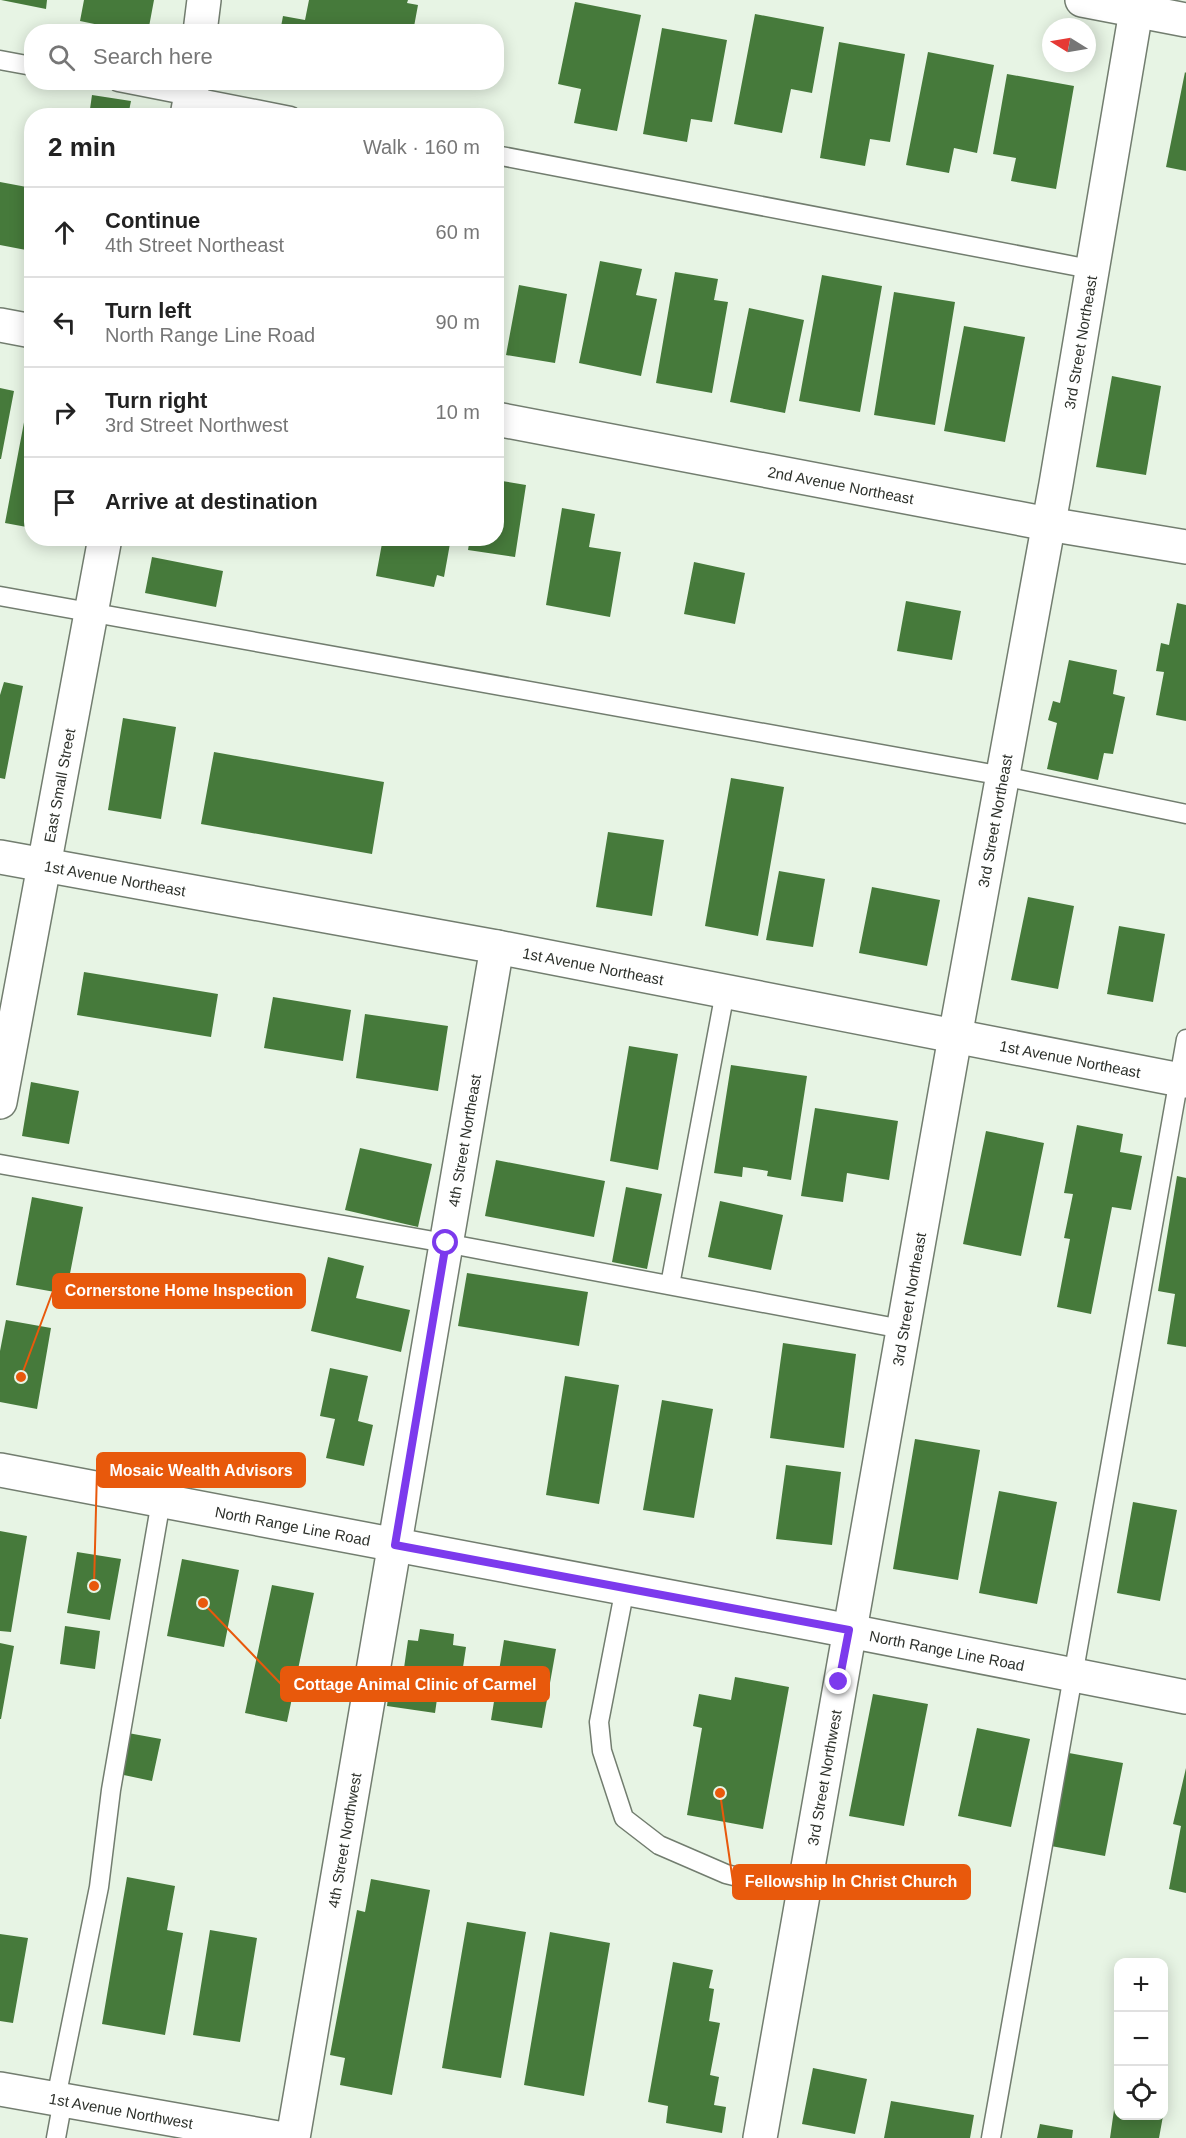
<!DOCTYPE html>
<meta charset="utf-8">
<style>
:root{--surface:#fff;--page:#f2f2f2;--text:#222;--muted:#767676;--line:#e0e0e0}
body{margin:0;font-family:Arial,sans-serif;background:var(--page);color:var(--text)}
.controls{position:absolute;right:18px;bottom:18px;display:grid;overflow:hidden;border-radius:12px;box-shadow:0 3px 15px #0003}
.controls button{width:54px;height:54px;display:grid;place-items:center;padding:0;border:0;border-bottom:2px solid var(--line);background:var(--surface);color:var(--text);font:30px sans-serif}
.compass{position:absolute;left:1042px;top:18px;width:54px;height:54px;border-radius:50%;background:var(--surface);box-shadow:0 3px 15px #0003;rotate:281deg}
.stop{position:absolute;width:18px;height:18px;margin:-14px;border:4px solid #7c3aed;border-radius:50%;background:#fff}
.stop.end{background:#7c3aed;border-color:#fff;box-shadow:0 2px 6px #0008}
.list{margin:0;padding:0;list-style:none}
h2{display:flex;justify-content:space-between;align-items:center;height:78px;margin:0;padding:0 24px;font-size:26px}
h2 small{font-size:20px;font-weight:400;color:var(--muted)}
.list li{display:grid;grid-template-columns:39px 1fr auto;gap:18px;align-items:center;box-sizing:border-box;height:90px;padding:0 24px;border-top:2px solid var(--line)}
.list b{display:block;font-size:22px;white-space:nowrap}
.list p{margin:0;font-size:20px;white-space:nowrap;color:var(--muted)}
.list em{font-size:20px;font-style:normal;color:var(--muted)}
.icon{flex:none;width:33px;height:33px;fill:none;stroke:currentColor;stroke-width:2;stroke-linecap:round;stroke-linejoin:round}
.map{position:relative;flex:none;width:1186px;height:2138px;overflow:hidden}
.search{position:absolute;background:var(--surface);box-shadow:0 3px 15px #0003;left:24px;top:24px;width:480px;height:66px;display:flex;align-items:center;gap:15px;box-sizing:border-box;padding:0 21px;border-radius:24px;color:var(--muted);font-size:22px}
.panel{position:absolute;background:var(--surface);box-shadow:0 3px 15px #0003;left:24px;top:108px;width:480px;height:438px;border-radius:24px}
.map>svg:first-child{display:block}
</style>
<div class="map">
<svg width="1186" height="2138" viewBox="0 0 1186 2138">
<rect width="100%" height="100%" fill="#e7f4e4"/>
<path fill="#467a3b" d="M1 0H47L46 9Z
M84 0H154L148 32H133L80 21Z
M309 0H408L407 3 418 5 413 32H280L283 16 305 20Z
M575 2 641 15 617 131 574 123 581 89 558 84Z
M755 14 824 27 812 93 791 89 782 133 734 124Z
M662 28 727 40 712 122 691 119 687 142 643 134Z
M839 42 905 54 890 142 870 139 865 166 820 158Z
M928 52 994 65 977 153 954 148 949 173 906 165Z
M1185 72 1186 73V171L1166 167Z
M1007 74 1074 86 1056 189 1011 181 1016 158 993 154Z
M92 95 131 101 128 116H89Z
M0 182 32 188V228L26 250 0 245Z
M496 252 503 253 498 282H496Z
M600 261 642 269 636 295 657 299 641 376 579 363Z
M675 272 718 279 714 300 728 302 712 393 656 383Z
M822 275 882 286 860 412 799 401Z
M519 285 567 294 555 363 506 355Z
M894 292 955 302 935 425 874 415Z
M749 308 804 320 785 413 730 402Z
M964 326 1025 337 1005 442 944 431Z
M1112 376 1161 386 1146 475 1096 467Z
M0 388 14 391 1 459H0Z
M25 417 32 418V528L5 523Z
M496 480 526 485 515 557 468 550 470 538H496Z
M562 508 595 514 589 547 621 552 610 617 546 605Z
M383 538H451L444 577 437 575 434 587 376 576Z
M152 557 223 571 216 607 145 593Z
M694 562 745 573 735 624 684 614Z
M906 601 961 611 952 660 897 651Z
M1177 603 1186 605V721L1156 715 1164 672 1156 671 1161 643 1169 645Z
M1069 660 1117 670 1113 694 1125 697 1113 754 1104 753 1098 780 1047 769 1057 723 1048 720 1053 701 1060 703Z
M4 682 23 686 5 779 0 778V695Z
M123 718 176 727 161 819 108 810Z
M214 752 384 782 372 854 201 824Z
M731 778 784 787 758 936 705 926Z
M608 832 664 840 652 916 596 907Z
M779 871 825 879 813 947 766 940Z
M872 887 940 900 927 966 859 953Z
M1028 897 1074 906 1058 989 1011 980Z
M1119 926 1165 934 1153 1002 1107 994Z
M84 972 218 994 211 1037 77 1015Z
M273 997 351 1010 343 1061 264 1048Z
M365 1014 448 1026 438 1091 356 1078Z
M629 1046 678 1054 658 1170 610 1161Z
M731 1065 807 1076 791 1180 767 1176 768 1171 743 1167 742 1177 714 1173Z
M31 1082 79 1091 69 1144 22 1136Z
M815 1108 898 1121 889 1180 847 1173 843 1202 801 1196Z
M1077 1125 1123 1134 1120 1152 1142 1156 1131 1210 1112 1207 1091 1314 1057 1307 1070 1239 1064 1238 1073 1194 1064 1193Z
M986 1131 1044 1143 1021 1256 963 1244Z
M360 1148 432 1164 418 1227 345 1210Z
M496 1160 605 1181 594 1237 485 1216Z
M1177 1176 1186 1178V1347L1167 1344 1175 1294 1158 1291Z
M626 1187 662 1194 647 1269 612 1262Z
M32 1197 83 1207 66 1294 16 1285Z
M720 1201 783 1215 771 1270 708 1257Z
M328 1257 364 1266 356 1298 410 1310 401 1352 311 1331Z
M467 1273 588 1292 579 1346 458 1326Z
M6 1320 51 1328 37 1409 0 1402V1351Z
M783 1343 856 1354 844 1448 770 1438Z
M330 1368 368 1376 358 1421 373 1425 364 1466 326 1458 335 1419 320 1416Z
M565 1376 619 1385 599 1504 546 1495Z
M662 1400 713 1409 694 1518 643 1510Z
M915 1439 980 1450 958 1580 893 1569Z
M786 1465 841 1472 832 1545 776 1539Z
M999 1491 1057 1502 1037 1604 979 1593Z
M1133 1502 1177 1510 1160 1601 1117 1593Z
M0 1531 27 1536 11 1632 0 1631Z
M77 1552 121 1559 110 1620 67 1613Z
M182 1559 239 1570 224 1647 167 1636Z
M272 1585 314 1593 287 1722 245 1713Z
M65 1626 100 1631 95 1669 60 1664Z
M420 1629 454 1634 453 1645 466 1647 462 1674 441 1671 435 1713 387 1706 390 1680 402 1682 408 1640 418 1641Z
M504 1640 556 1649 542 1728 491 1720Z
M0 1643 14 1646 1 1719H0Z
M735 1677 789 1687 763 1829 687 1815 702 1728 693 1726 699 1694 731 1700Z
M873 1694 928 1704 904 1826 849 1816Z
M977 1728 1030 1739 1011 1827 958 1816Z
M128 1733 161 1739 152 1781 119 1774Z
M1069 1753 1123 1763 1105 1856 1051 1846Z
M1186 1768V1893L1169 1889 1181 1826 1173 1824Z
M127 1877 175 1886 167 1930 183 1933 165 2035 102 2024Z
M371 1879 430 1890 392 2095 340 2085 345 2058 330 2055 357 1910 365 1912Z
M467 1922 526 1932 501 2078 442 2068Z
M210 1930 257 1938 240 2042 193 2035Z
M550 1932 610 1943 584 2096 524 2085Z
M0 1934 28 1938 13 2023 0 2021Z
M673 1962 713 1970 709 1988 714 1989 709 2021 720 2023 710 2075 719 2077 714 2105 726 2107 722 2133 666 2123 668 2106 648 2102Z
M813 2068 867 2079 855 2134 802 2124Z
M1116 2096H1118V2116H1163L1159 2138H1110Z
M891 2101 974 2115 970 2138H884Z
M1040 2124 1073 2130 1072 2138H1037Z"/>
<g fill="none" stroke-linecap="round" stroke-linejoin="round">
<g stroke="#727d6f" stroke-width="21">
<path id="lane" d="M0 60 32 66
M118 82 291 116
M496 155 1090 269
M0 596 1003 776 1186 814
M0 1164 445 1243 902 1329
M670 1285 725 992
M625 1588 599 1722 602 1751 624 1818 659 1845 726 1874 802 1893
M56 2098 99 1887 111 1790 161 1501
M56 2138 63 2100
M991 2138 1186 1039"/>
</g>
<g stroke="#727d6f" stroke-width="36">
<g id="street">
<path d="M1082 0 1186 20"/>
<path d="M200 32 204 0"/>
<path d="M187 116 193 82"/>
<path d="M0 325 32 331"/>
<path id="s1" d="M496 419 1048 524 1186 547"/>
<path id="s2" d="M0 857 497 947 1186 1081"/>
<path id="s3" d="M0 1102 105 538"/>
<path id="s4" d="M0 2089 278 2138"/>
<path id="s5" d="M293 2138 497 947"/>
<path id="s6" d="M760 2138 955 1037 1056 484 1136 11"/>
</g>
</g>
<g stroke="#727d6f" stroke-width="36">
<g id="secondary">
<path id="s7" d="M0 1470 824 1626 1186 1697"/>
</g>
</g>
<use href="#lane" stroke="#fff" stroke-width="18"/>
<use href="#street" stroke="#fff" stroke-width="33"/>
<use href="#secondary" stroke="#fff" stroke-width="33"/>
</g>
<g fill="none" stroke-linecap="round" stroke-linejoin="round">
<path stroke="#7c3aed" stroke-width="8" d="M446 1243 395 1545 849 1630 839 1682"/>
</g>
<g text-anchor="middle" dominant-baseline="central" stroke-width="6" stroke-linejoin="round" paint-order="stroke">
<g font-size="15" fill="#2d312b" stroke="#e7f4e4">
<text stroke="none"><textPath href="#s6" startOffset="1824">3rd Street Northeast</textPath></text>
<text stroke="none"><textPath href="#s1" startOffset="351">2nd Avenue Northeast</textPath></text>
<text stroke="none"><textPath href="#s3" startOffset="322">East Small Street</textPath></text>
<text stroke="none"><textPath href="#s6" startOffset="1338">3rd Street Northeast</textPath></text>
<text stroke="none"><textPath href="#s2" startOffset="117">1st Avenue Northeast</textPath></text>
<text stroke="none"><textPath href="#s2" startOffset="603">1st Avenue Northeast</textPath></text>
<text stroke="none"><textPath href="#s2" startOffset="1089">1st Avenue Northeast</textPath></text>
<text stroke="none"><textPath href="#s5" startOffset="1012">4th Street Northeast</textPath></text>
<text stroke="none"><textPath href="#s6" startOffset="852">3rd Street Northeast</textPath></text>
<text stroke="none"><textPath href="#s7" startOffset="298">North Range Line Road</textPath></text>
<text stroke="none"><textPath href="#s7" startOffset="964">North Range Line Road</textPath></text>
<text stroke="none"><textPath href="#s6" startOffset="366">3rd Street Northwest</textPath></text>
<text stroke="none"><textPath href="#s5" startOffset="302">4th Street Northwest</textPath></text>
<text stroke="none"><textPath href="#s4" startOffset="123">1st Avenue Northwest</textPath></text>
</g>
</g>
<path fill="none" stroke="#e8590c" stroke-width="2" d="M21 1377L53 1291M94 1586L97 1470M203 1603L281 1684M720 1793L733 1882"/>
<g fill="#e8590c" stroke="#e7f4e4" stroke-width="2">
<circle cx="21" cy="1377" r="6"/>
<circle cx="94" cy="1586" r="6"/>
<circle cx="203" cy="1603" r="6"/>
<circle cx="720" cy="1793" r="6"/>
</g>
<g fill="#e8590c" stroke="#e8590c" stroke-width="2">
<rect x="53" y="1274" width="252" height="34" rx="6"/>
<rect x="97" y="1453" width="208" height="34" rx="6"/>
<rect x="281" y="1667" width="268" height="34" rx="6"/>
<rect x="733" y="1865" width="237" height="34" rx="6"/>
</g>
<g font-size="16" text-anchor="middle" font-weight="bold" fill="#fff">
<text x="179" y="1296">Cornerstone Home Inspection</text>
<text x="201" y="1476">Mosaic Wealth Advisors</text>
<text x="415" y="1690">Cottage Animal Clinic of Carmel</text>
<text x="851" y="1887">Fellowship In Christ Church</text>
</g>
</svg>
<div class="controls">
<button>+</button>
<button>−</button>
<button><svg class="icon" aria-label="locate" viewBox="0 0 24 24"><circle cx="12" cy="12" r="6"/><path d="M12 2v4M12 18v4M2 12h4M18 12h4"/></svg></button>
</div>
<svg class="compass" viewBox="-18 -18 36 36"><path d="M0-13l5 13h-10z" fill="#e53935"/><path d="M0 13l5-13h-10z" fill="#767676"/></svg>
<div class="stop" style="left:446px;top:1243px"></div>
<div class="stop end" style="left:839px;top:1682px"></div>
<div class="search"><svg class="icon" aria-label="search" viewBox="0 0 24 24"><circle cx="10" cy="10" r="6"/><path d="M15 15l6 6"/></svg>Search here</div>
<section class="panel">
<h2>2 min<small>Walk · 160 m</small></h2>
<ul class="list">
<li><svg class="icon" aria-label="ahead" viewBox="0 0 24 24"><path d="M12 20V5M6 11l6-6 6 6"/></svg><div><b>Continue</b><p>4th Street Northeast</p></div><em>60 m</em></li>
<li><svg class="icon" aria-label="left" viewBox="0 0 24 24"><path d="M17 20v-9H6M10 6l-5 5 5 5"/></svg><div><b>Turn left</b><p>North Range Line Road</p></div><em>90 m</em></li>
<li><svg class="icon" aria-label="right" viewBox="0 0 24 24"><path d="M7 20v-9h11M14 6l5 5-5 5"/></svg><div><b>Turn right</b><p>3rd Street Northwest</p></div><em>10 m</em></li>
<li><svg class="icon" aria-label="arrive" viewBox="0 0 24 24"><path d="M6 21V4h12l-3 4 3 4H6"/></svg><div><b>Arrive at destination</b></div></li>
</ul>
</section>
</div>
